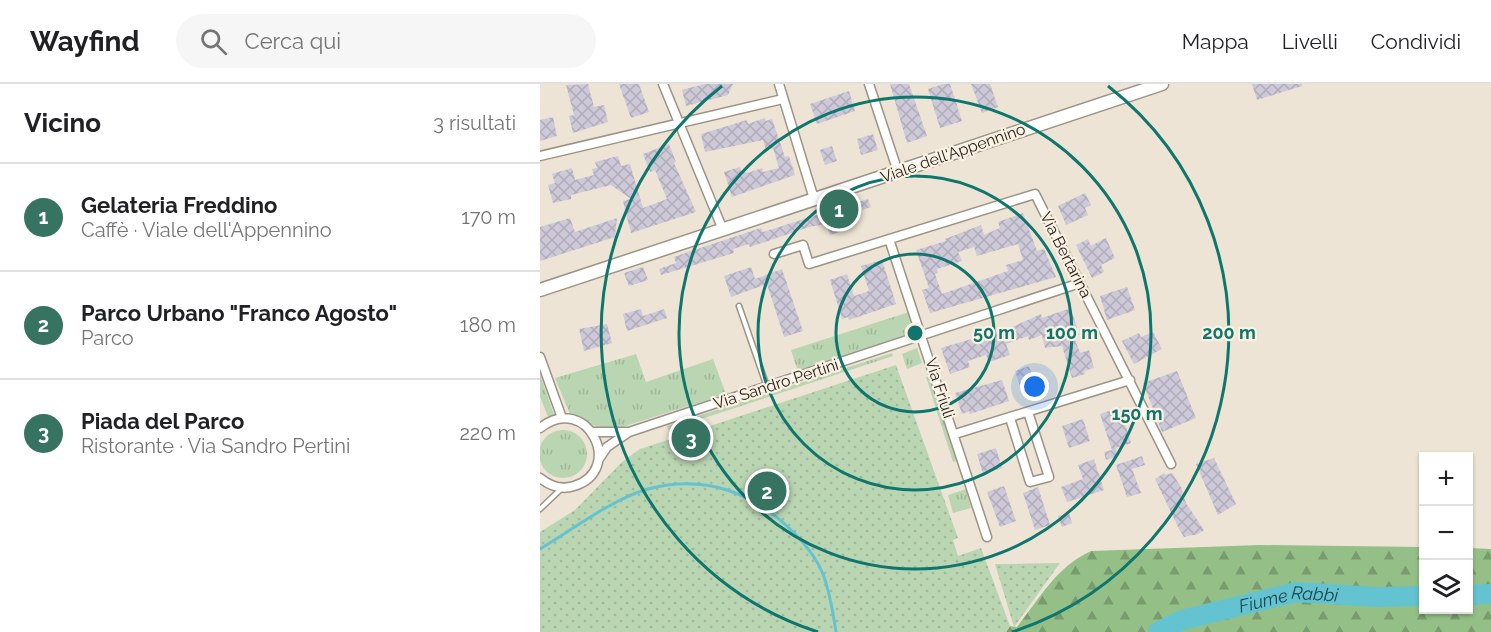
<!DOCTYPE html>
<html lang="it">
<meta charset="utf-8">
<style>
:root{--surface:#fff;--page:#f6f6f6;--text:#202124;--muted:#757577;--line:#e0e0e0;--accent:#367461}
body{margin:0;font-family:Raleway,sans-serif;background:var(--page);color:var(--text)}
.controls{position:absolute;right:18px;bottom:18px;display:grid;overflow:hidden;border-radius:0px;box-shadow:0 2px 4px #0004}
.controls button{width:54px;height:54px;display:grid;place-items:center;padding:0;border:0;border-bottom:2px solid var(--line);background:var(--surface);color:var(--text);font:30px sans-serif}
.you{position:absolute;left:495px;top:303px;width:21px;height:21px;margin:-15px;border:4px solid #fff;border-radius:50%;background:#1a73e8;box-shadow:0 0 0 9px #1a73e833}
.badge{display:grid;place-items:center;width:39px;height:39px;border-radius:50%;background:var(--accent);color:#fff;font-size:20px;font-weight:700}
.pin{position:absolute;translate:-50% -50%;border:3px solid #fff;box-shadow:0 2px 6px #0006}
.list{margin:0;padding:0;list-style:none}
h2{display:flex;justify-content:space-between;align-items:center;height:78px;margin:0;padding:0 24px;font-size:26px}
h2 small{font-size:20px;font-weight:400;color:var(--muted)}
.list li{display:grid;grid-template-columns:39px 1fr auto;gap:18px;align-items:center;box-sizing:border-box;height:108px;padding:0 24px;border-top:2px solid var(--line)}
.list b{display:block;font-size:22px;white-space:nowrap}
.list p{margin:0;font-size:20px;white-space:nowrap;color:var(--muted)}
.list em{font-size:20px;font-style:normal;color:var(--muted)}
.icon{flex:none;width:33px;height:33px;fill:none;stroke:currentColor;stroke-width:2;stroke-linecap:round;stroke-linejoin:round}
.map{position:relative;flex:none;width:951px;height:548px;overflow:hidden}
header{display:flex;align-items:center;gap:36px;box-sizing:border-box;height:84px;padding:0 30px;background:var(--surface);border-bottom:2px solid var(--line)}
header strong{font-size:28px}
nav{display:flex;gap:33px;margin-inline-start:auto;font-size:21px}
.search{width:420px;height:54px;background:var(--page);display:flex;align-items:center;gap:15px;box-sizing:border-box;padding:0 21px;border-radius:33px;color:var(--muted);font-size:22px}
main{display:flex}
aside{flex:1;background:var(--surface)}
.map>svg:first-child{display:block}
</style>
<header>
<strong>Wayfind</strong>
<div class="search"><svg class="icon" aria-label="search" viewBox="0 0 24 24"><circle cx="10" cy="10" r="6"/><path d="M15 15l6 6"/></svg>Cerca qui</div>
<nav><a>Mappa</a><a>Livelli</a><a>Condividi</a></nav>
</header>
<main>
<aside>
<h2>Vicino<small>3 risultati</small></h2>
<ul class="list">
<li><span class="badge">1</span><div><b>Gelateria Freddino</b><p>Caffè · Viale dell'Appennino</p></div><em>170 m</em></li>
<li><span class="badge">2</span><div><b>Parco Urbano &quot;Franco Agosto&quot;</b><p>Parco</p></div><em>180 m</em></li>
<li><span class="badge">3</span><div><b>Piada del Parco</b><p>Ristorante · Via Sandro Pertini</p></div><em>220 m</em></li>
</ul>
</aside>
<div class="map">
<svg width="951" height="548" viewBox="0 0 951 548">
<defs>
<pattern id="grass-tufts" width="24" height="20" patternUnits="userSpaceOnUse" patternTransform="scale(1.5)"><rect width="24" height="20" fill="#bad5b2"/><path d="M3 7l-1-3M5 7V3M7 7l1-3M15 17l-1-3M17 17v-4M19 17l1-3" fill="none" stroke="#a0b799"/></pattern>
<pattern id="forest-firs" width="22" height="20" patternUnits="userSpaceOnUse" patternTransform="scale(1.5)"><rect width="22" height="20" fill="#94c087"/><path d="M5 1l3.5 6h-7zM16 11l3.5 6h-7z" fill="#799c6e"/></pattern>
<pattern id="park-dots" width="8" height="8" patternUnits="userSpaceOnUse" patternTransform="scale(1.5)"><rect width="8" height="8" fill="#bad5b2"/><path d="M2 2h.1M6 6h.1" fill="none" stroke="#a0b799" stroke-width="1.8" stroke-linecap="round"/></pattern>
<pattern id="building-cross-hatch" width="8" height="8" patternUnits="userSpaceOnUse" patternTransform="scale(1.5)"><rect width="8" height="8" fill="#cdc9d8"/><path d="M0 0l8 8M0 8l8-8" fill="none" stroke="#b0acb9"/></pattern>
</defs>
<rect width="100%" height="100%" fill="#ede4d5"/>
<path fill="url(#grass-tufts)" d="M369 228 374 245 373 249 258 288 251 266Z
M377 264 382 279 367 285 362 270Z
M352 269 353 272 128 346 127 342Z
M96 270 106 298 173 275 186 310 82 343H57L30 330 15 294Z
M0 290 14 331 9 335 0 313Z
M390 292 417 377 413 378 386 293Z
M-1 370a24 24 0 1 1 48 0a24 24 0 1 1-48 0Z
M426 405 431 424 413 429 408 411Z"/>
<path fill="url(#forest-firs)" d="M720 461 883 463 884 526H928L929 464 951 465V548H466L470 542 477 543C500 514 516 483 551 467Z"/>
<path fill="url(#park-dots)" d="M356 281 418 454 413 456 418 472 441 464 470 542 466 548H0V448L35 426 82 378 100 365Z
M520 479 474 543 455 480Z"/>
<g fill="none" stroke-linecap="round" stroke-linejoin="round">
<path stroke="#64c3d1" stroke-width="3" d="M0 465C34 445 70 416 108 405 164 390 214 408 254 449 265 460 277 475 283 490 290 509 293 528 296 548"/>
<g stroke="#64c3d1" stroke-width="20">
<path d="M928 511 951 510"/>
<path id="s1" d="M618 548 642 536 756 508 838 513 884 512"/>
</g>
</g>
<path fill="url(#building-cross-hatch)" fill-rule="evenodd" d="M48 0 54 23 64 21 68 38 33 49 29 32 34 31 26 1Z
M79 0H99L109 28 91 34Z
M165 0H193L188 11 146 22 142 6Z
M350 0H369L387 52 367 59Z
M403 0H410L422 37 400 44 388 5Z
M431 0H450L458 23 442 29Z
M712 0H762V2L717 16Z
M309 7 315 27 277 40 270 20Z
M13 33 17 52 0 57V36Z
M225 34 226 37 232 35 245 73 249 72 255 91 192 113 184 88 200 83 201 87 208 89 222 84 223 88 239 84 233 64 226 66 223 56 165 68 161 50 207 36 208 40Z
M333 50 338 66 321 71 317 55Z
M129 60 136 78 134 79 156 128 91 149 83 117 91 115 71 101 31 111V115L13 119 8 101 15 99 12 90 32 84 35 96 54 91 52 85 57 84 55 78 78 72 81 82 90 80 103 124 127 115 115 86 110 88 103 70Z
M292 62 297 77 285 81 280 66Z
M545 109 551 121 545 124 548 131 526 141 518 122Z
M328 115 331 123 306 132 308 140 298 143 300 148 290 151 286 140 269 143 210 163 209 160 193 165 194 169 121 191 119 185 136 179 134 173 148 168 221 144 223 148Z
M483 129 497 167 504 165 516 193 390 229 382 206 389 204 376 166 406 157 405 155 441 141 444 151 460 144 458 138ZM478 160 483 176 466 181 468 187 402 210 395 190 398 189 397 185 422 177 418 168 434 163 437 172Z
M30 134 35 148 77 134 75 153 0 177V143Z
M566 154 575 174 561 181 564 188 552 194 536 161 548 155 551 162Z
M342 176 356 220 309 236 308 233 302 235 290 196 307 190 314 212 329 207 321 182Z
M103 183 108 196 89 202 84 189Z
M211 183 215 195 242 185 263 247 244 253 227 200 191 213 184 192Z
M587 203 595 226 567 236 560 212Z
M531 224 539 251 534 253 540 269 549 266 554 284 544 287 545 290 532 294 522 262 505 264 502 251 489 256 488 252 466 260 470 271 449 278 446 271 428 277 430 283 410 290 401 264 472 243 501 230 502 234Z
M101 225 103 232 124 225 127 234 87 247 83 230Z
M67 240 72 259 44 267 39 245Z
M613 248 622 265 594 280 582 257 599 249 601 253Z
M489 282 497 307 483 311 475 287Z
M637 287 656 334 622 348 603 299Z
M462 296 469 317 430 330 429 327 422 330 415 309Z
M580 323 591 359 576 364 578 372 566 376 564 368 572 366 560 330Z
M543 335 550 357 529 364 522 342Z
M167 344 170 353 136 364 133 356Z
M456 364 462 384 443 390 437 370Z
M602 372 605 381 592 385 601 409 587 413 576 381Z
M674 374 696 420 678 431 656 380Z
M554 375 564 406 527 418 521 403 543 395 538 381Z
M624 389 626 391 632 389 641 403 646 419 664 446 658 450 644 453 639 445 615 395Z
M464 402 476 437 460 443 447 408Z
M498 403 510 441 495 446 483 409Z
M529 429 532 439 522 443 518 432Z"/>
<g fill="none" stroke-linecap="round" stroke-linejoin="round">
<g stroke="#9b9385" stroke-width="7">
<path id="lane" d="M199 222 227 303
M0 425 21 405"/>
</g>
<g stroke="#9b9385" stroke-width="11">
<path id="street" d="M123 0 183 146
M239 0 274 115
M329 0 358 88
M0 72 243 15
M349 155 447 453
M234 170 263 161 269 180 495 110 631 380
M0 273 22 334
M470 334 490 398 509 393 488 328
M0 344C47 307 86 386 34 402 22 406 10 402 0 394
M52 348H88
M415 350 590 296
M59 375 67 363 89 348 540 199"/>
</g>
<g stroke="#9b9385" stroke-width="15">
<path id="secondary" d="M0 206 622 0"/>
</g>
<use href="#lane" stroke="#fff" stroke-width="4"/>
<use href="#street" stroke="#fff" stroke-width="8"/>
<use href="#secondary" stroke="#fff" stroke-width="12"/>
</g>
<g fill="none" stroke="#0f766e" stroke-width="3">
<circle cx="375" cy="249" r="79"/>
<circle cx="375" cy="249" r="157"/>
<circle cx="375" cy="249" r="236"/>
<path d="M278 548A314 314 0 0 1 182 2M568 2A314 314 0 0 1 472 548"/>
</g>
<g text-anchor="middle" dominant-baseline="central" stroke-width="4.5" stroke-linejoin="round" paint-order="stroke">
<g font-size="16" fill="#28241f" stroke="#faf1e2">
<text transform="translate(413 69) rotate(-19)">Viale dell'Appennino</text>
<text transform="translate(526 171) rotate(63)">Via Bertarina</text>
<text transform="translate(236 300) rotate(-18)">Via Sandro Pertini</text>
<text transform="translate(400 304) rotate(72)">Via Friuli</text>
</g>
<g font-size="18" font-style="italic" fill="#1c484e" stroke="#faf1e2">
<text stroke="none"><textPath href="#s1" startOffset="136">Fiume Rabbi</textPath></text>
</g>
</g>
<circle cx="375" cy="249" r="9" fill="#0f766e" stroke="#faf1e2" stroke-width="3"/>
<g font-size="18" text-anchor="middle" font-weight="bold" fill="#0f766e" stroke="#faf1e2" stroke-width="4.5" stroke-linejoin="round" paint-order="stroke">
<text x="454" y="255">50 m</text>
<text x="532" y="255">100 m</text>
<text x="689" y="255">200 m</text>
<text x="597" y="336">150 m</text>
</g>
</svg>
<div class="controls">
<button>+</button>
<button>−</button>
<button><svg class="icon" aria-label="layers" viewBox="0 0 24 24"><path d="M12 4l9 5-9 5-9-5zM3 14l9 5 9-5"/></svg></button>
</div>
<div class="you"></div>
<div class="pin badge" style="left:299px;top:125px">1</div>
<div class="pin badge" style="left:227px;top:407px">2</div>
<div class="pin badge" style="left:151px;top:354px">3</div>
</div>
</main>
